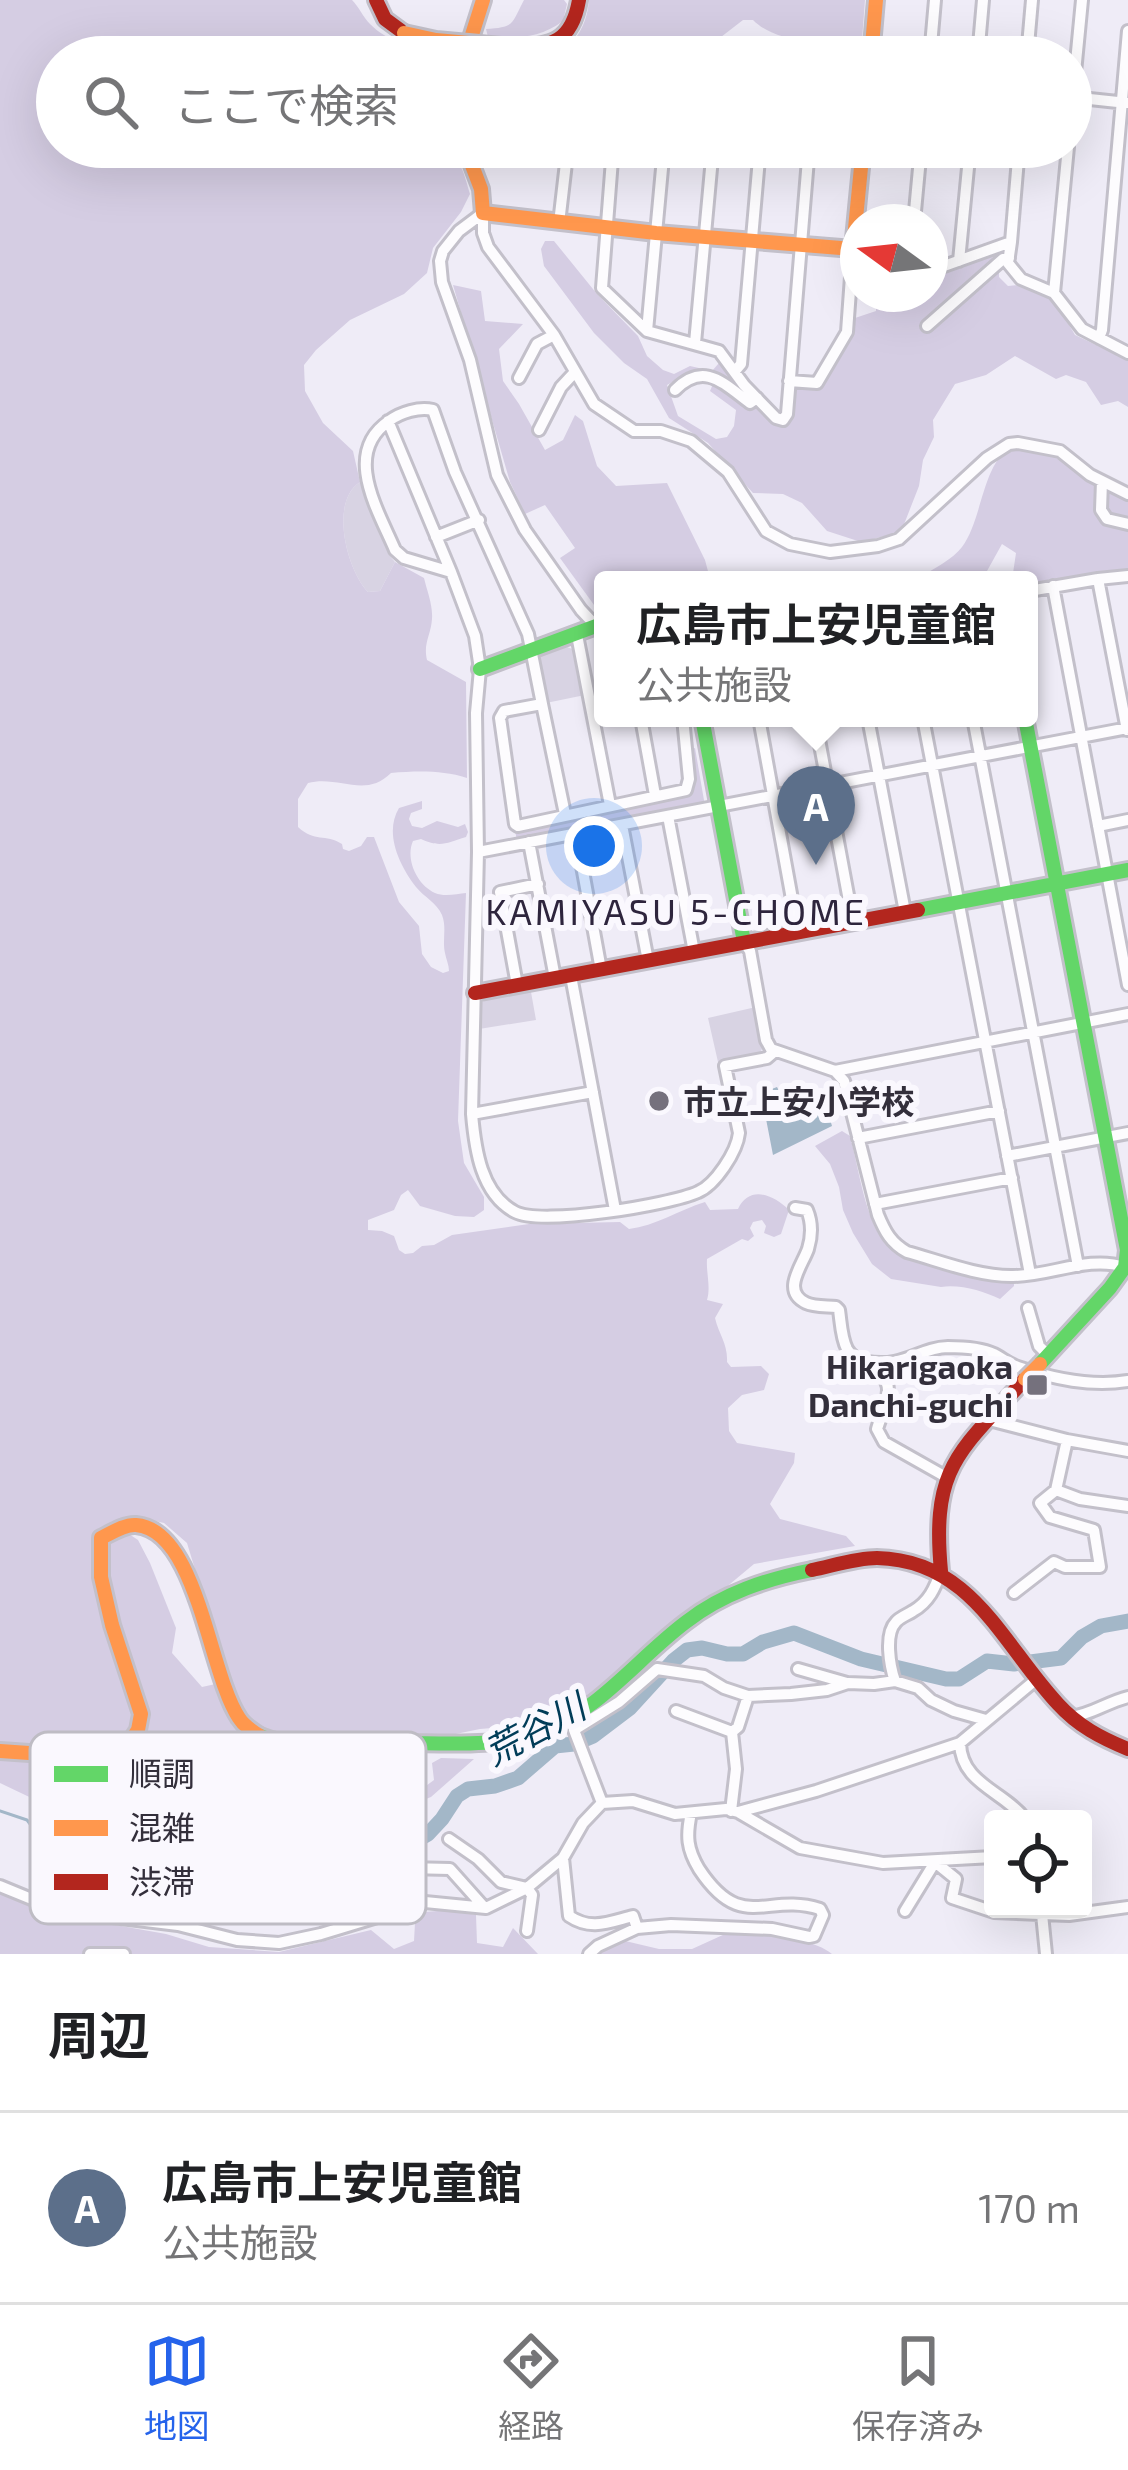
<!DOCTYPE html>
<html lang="ja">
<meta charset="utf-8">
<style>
:root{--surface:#fff;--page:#f6f6f6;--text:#202124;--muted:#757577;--line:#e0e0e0;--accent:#2563eb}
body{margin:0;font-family:"Exo 2","Noto Sans JP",sans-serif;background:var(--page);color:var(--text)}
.controls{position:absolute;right:36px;bottom:36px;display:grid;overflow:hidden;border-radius:12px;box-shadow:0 12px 48px #0002}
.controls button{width:108px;height:108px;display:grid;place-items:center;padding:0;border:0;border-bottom:3px solid var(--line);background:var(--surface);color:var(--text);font:60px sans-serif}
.compass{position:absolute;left:840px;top:204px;width:108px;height:108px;border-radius:50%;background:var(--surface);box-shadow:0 12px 48px #0002;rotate:285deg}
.you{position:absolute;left:594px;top:846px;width:42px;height:42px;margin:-30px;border:9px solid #fff;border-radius:50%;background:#1a73e8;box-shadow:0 0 0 18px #1a73e833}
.badge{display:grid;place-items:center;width:78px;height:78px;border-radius:50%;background:var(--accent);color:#fff;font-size:39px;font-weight:700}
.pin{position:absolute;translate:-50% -99px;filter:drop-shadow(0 3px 6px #0008)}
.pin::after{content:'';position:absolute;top:63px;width:42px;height:36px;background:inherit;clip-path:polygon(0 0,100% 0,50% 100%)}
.popup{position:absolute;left:594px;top:571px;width:444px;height:156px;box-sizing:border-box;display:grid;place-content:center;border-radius:12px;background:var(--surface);filter:drop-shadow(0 3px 9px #0005);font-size:39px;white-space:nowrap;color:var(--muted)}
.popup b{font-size:45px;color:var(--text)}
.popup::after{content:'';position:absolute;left:50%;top:100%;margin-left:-24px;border:24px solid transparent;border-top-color:var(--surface)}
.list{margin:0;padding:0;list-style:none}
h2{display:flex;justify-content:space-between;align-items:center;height:156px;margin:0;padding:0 48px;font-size:51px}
h2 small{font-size:39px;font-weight:400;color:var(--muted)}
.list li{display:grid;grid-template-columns:78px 1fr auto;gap:36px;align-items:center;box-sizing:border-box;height:192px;padding:0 48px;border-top:3px solid var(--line)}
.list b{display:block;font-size:45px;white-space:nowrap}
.list p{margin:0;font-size:39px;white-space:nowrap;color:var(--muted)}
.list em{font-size:39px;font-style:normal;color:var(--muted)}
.icon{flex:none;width:66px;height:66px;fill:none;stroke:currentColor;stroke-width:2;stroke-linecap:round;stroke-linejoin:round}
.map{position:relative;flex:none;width:1128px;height:1954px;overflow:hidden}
.search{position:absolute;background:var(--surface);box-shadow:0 12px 48px #0002;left:36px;right:36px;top:36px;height:132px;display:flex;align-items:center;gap:30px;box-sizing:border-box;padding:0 42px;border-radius:66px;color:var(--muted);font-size:45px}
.sheet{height:348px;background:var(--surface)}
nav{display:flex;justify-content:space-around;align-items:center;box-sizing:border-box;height:168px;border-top:3px solid var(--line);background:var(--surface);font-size:33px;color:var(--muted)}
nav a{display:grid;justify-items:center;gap:6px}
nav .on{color:var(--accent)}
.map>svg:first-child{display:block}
</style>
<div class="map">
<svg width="1128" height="1954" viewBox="0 0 1128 1954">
<rect width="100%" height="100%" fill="#efecf7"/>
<path fill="#d8d3e3" d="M360 482 389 555 395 562 380 591 368 592C347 570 329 502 360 482Z
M567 647 575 650 585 695 546 703 538 664 541 656Z
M531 992 536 1020 479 1029 480 1004 485 1000Z
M756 1007 762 1049 760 1053 718 1062 708 1018Z"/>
<path fill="#d5cde3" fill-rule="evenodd" d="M0 0H352C359 7 363 17 370 24 387 41 409 47 432 53L431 57H57V147H443C462 159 464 174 470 194L461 212 433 248 427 273 404 294 350 320 316 350 304 365 305 391 323 423 353 451 360 482C329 502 347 570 368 592L380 591 395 562 424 578C427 591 433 605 432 619 431 635 423 643 427 660L466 682 467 778C442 770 417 771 391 773 365 799 339 775 308 783L298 799V827C315 843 325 833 342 844L343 849 349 851 361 846 367 837H374L399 902 419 926 422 954 431 967 443 973 449 971C449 965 446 959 445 953 442 940 447 928 442 915 437 903 424 897 416 887 399 865 384 833 399 808L422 801V809L411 813 409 819 412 826 422 828 437 821 458 827 465 824 468 832 466 837C447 843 440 848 421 839L413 841C405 859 417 885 435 893 444 897 457 894 466 893L458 1121 464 1163 484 1197V1210L474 1217 455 1216 420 1206 408 1190 401 1195 394 1210 368 1220V1230L382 1231 394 1236 399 1250 405 1254 413 1253 422 1246 434 1245 452 1235 529 1224 620 1222 629 1229C655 1226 679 1210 705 1202L710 1210 738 1209C749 1185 773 1194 789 1210L781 1234 774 1237 764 1233 766 1226 762 1220 753 1222 750 1228 754 1236 748 1241 742 1239 707 1259C706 1273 711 1287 707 1300L723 1304 715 1318C719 1335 728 1344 727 1362L731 1367 761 1366 769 1374 764 1390 742 1395 728 1408 729 1431 737 1443 795 1453 794 1463 770 1504 780 1519 846 1536 855 1546 754 1564 724 1589 675 1621 619 1671 579 1701 526 1725 480 1729 310 1764H247L294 1807C313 1796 330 1786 349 1779 375 1770 374 1760 407 1758L408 1763H425L386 1778 387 1787 415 1794 434 1780 432 1763 441 1758 474 1759 431 1797 406 1807 405 1819 419 1833 348 1871 384 1843 379 1818 326 1812 311 1828 281 1820 258 1803 247 1805 239 1815 201 1821 192 1863C163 1868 157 1870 143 1842L120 1845 95 1843 93 1857 105 1861 135 1909 118 1908 77 1856 44 1804 0 1783ZM133 1516 164 1523 187 1543 229 1681 202 1687 172 1653 176 1628 150 1563 138 1540 111 1522Z
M524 0H564L567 4 563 21C540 38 517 39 488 37L486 29C516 27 511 24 524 0Z
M589 0H865L862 40 854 45C822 42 777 44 753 20H743L699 54 652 51 643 54V57H487L486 53 518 57 558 56C577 40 587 25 589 0Z
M545 241H554L597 294 638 336 647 356 663 370 674 374 690 366 712 371 719 363H724L740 388 735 389C705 368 700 367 667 385L678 416 716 439 727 437 734 426 736 410 710 391 713 384 748 409H757L776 425C795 422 793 404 796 388L822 387 853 331 855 318 876 311V298L886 294H930V278L999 253V277L1008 286 1019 285 1054 299 1075 335 1128 360V407L1118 401 1101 405 1086 382 1066 375 1056 379 1015 356 986 375 955 384 933 420 934 437 923 460 919 486 901 532 861 542 827 531 802 503 783 494 753 493 708 443 669 418 647 379 624 363 594 333 544 266 541 249Z
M453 285 481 291 485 321 523 324 499 349 503 381 519 404 545 450 563 440 575 415 583 421 597 466 616 486 667 483 705 560 709 575 717 580H603L602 616 560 558 575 548 545 505 525 514 510 482Z
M1008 449C1025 449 1043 449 1058 458 1085 474 1095 488 1128 501V572L1029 587V580H1012L1016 553 1002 544 982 580H903L911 572 922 576C935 568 953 559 962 547 982 520 982 468 1008 449Z
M695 748 705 806 517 841 515 830 687 793 688 750Z
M842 1131 850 1136C858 1165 864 1212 881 1237 899 1265 981 1277 1014 1281V1286L1000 1299C983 1291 960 1284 941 1287L891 1279 872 1264 853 1233 843 1210 839 1187 830 1164 815 1146Z
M0 1890 54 1914 166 1934 209 1947 279 1952 371 1930 394 1949 414 1941 415 1923 423 1912 452 1910 476 1915 477 1943 503 1947 513 1928 538 1954H0Z
M769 1933C791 1941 815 1940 832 1954H599L621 1940 659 1949H692L725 1934Z"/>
<path fill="#a3b7c8" d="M777 1087 779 1091 801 1087 822 1092 832 1126 773 1155 761 1093Z"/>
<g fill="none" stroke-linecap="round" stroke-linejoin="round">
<path stroke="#a3b7c8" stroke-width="3" d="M0 1811 27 1820 42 1840 118 1839 140 1846 151 1866 165 1870 202 1871C209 1878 214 1888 222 1894 250 1914 280 1912 309 1898"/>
<path stroke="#a3b7c8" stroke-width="15" d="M309 1898H361L366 1893 376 1864 428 1834 442 1819 457 1796 468 1789 495 1786 518 1778 555 1746 574 1744 593 1736 630 1708 673 1661 687 1650 702 1648 727 1654H743L763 1642 794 1633 861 1659 946 1679H959L987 1661 1014 1664 1061 1658 1082 1637 1101 1626 1128 1621"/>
<g stroke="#c3c0ca" stroke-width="16">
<path id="street" d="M930 57 935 0
M978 57 983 0
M1027 57 1032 0
M1071 97 1127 103
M1071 114 1082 0
M613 147 602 288 647 331 719 351 744 385 776 418 783 420 787 414 809 147
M483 213V233L488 247 554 335 594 404 634 431H661L691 441 728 472 766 531 790 544 830 552 878 546 899 539 987 458 1009 444 1018 443 1060 451 1090 475 1128 494
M483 213 459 231 443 251 440 261 442 282 470 360 497 475 525 530 581 610 596 626
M914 222 921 147
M559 223 566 163 598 147
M1011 242 1019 147
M959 261 970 147
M930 271 1011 242 1008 263 1021 279 1054 293 1082 329 1128 353
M1054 293 1068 147
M927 326 1003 259 1009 258
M647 331 664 147
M1099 338 1102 330 1128 31
M695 343 713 147
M735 371 741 364 760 147
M519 378 537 344 554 335
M789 381 817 383 847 332 853 249
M675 390C704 361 723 383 750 403L757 398
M388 421 451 572
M539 430 561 387 575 372
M1102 481 1101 510 1107 519 1128 524
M436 537 479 520
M1098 579 1127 730
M1053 586 1128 985
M1029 591 1098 579 1128 576
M577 635 610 805
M542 704 565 814
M641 718 655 795
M683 718 689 779 686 790 518 826 515 824 500 718 504 711 542 704 528 634 455 472 433 410C419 407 401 412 389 421 342 453 378 510 395 550L404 558 451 572 475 636 480 669 476 713 478 852 472 1114C475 1149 481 1194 515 1212 541 1226 669 1205 698 1192 715 1185 737 1152 739 1133L725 1066 767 1058 774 1052
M759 718 798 932
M815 718 853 922
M868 718 905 912
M923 718 1030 1274
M973 718 1078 1266
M668 816 694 952
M622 825 648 961
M1098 826 1128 820
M576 833 601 970
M529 842 555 978
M478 852 1128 728
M744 942 750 951 766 1040 771 1049 835 1071 844 1081 878 1215C885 1232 891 1243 907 1252 940 1261 977 1276 1011 1276 1049 1277 1087 1255 1125 1267L1128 1264
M571 976 615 1210
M517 985 500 892 538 884
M835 1071 1128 1014
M472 1114 593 1092
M858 1138 999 1111
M1007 1156 1128 1133
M875 1204 1012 1178
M795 1208 807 1210C812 1222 812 1236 808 1249 802 1266 781 1291 806 1303 814 1307 827 1306 836 1307L839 1310C841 1323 841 1337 847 1349 856 1366 888 1368 888 1390 888 1402 880 1418 877 1429L884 1442 946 1477
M1028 1308 1039 1346 1048 1355
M867 1362C905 1368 918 1348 948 1347 962 1347 981 1348 994 1354 1002 1358 1009 1364 1018 1367 1054 1379 1091 1387 1128 1381
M989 1420 1067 1440 1128 1451
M1067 1440 1056 1490 1080 1499 1128 1506
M1014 1593 1054 1562 1065 1567H1100L1094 1530 1050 1517 1040 1503 1056 1490
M798 1669 847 1683
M895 1681C890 1667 884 1634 896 1622 900 1617 907 1615 913 1611 929 1602 935 1588 941 1571
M676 1711 732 1732
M1070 1717C1091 1715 1107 1702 1128 1697
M960 1743C961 1784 1004 1791 1025 1819
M602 1803 574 1730 619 1702 657 1669 704 1676 724 1688 748 1696 791 1694 827 1690 848 1683 874 1684 895 1681 918 1688 931 1700 954 1711 986 1720
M731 1811 736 1769 732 1732 738 1727 748 1696
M738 1812 800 1848 883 1863 993 1857
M449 1839 478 1859 501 1882 527 1888 532 1895 527 1931
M563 1858 569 1916C591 1931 609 1922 633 1916L637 1928
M407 1868 450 1869 483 1906
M0 1886 34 1900 88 1914 178 1925 237 1940 279 1943 321 1934 377 1917 391 1907 425 1902 486 1908 527 1888 563 1858 583 1823 602 1803 633 1801 675 1814 726 1809 738 1812 816 1791 960 1743 1038 1678
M905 1911 935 1862 956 1879 952 1898 994 1912 1042 1914
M90 1954H124
M589 1954 598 1946 637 1928 671 1925 772 1929 809 1937 814 1936 823 1915 820 1909C766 1892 742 1934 699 1869 687 1849 686 1836 691 1813
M1046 1954 1042 1914 1069 1915 1128 1907"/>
</g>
<g stroke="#c3c0ca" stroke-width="20">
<path id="fast" d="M480 669 596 626 603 628
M702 718 744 942
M1025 718 1127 1250 1125 1267 1110 1288 1040 1364
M918 910 1128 870
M260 1736C298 1752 347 1744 387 1743 437 1742 494 1749 542 1732 600 1710 638 1658 686 1622 723 1593 767 1579 812 1570"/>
</g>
<g stroke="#c3c0ca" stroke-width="20">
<path id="slow" d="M465 57 483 0
M871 57 876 0
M465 147 481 189 483 213 656 233 853 249 863 147
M0 1751 101 1758 124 1751 138 1730 141 1714 112 1625 101 1577V1538C111 1533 125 1524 136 1525 198 1530 209 1674 239 1718 244 1726 252 1731 260 1736"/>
</g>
<g stroke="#c3c0ca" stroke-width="20">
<path id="jam" d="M376 0 385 19 404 33
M513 47C552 48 572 41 579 0
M475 993 918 910
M812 1570C832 1566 856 1558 877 1558 972 1560 1002 1644 1058 1704 1078 1726 1101 1738 1128 1749
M941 1571C931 1465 960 1452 1025 1379"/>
</g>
<use href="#street" stroke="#fdfcfe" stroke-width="10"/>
<use href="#fast" stroke="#63d668" stroke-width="14"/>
<use href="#slow" stroke="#ff974d" stroke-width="14"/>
<use href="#jam" stroke="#b3261e" stroke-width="14"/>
<g stroke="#c3c0ca" stroke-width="20" stroke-linecap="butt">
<path id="slow-bridge" d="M404 33 436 40 513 47
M1025 1379 1040 1364"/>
</g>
<use href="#slow-bridge" stroke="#ff974d" stroke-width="14"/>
</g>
<g fill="#75717d" stroke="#faf8fe" stroke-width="4.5">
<circle cx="659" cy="1101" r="12"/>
<rect x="1025" y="1373" width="24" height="24" rx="6"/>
</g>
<g text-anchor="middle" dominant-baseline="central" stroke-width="12" stroke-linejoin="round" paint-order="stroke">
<g font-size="33" font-weight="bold" fill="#332f3b" stroke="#faf8fe" text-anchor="start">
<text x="683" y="1101">市立上安小学校</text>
<text x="1013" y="1366" text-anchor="end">Hikarigaoka<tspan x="1013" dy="38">Danchi-guchi</tspan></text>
</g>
<g font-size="36" letter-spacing="3" fill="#2e253d" stroke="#faf8fe">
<text x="676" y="910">KAMIYASU 5-CHOME</text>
</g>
<g font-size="36" font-style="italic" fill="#013c58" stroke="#faf8fe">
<text transform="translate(534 1728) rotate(-28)">荒谷川</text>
</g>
</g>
<rect x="30" y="1732" width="396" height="192" rx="18" fill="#faf8fe" stroke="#bebcc4" stroke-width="3"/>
<rect x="54" y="1766" width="54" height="16" fill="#63d668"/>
<rect x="54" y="1820" width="54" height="16" fill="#ff974d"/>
<rect x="54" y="1874" width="54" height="16" fill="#b3261e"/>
<g font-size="33" fill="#332f3b">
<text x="129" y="1786">順調</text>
<text x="129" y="1840">混雑</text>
<text x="129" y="1894">渋滞</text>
</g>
</svg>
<div class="controls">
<button><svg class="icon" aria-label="locate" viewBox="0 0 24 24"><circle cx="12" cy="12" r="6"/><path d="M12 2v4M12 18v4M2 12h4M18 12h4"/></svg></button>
</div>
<svg class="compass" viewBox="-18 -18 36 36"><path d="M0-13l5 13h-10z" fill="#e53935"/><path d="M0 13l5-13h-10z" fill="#757577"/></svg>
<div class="you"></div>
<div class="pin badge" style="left:816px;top:865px;background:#5c6f8a">A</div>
<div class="popup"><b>広島市上安児童館</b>公共施設</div>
<div class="search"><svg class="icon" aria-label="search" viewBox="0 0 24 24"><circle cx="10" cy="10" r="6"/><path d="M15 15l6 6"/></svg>ここで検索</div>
</div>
<section class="sheet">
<h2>周辺<small></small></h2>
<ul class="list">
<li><span class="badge" style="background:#5c6f8a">A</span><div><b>広島市上安児童館</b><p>公共施設</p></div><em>170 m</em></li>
</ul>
</section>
<nav>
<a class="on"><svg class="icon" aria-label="map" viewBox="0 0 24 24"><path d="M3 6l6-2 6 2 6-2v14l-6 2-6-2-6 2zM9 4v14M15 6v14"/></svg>地図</a>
<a><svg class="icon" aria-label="directions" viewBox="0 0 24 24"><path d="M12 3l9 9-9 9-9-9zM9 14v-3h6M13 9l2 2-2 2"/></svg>経路</a>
<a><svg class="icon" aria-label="saved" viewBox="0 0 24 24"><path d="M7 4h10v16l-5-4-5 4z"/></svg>保存済み</a>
</nav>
